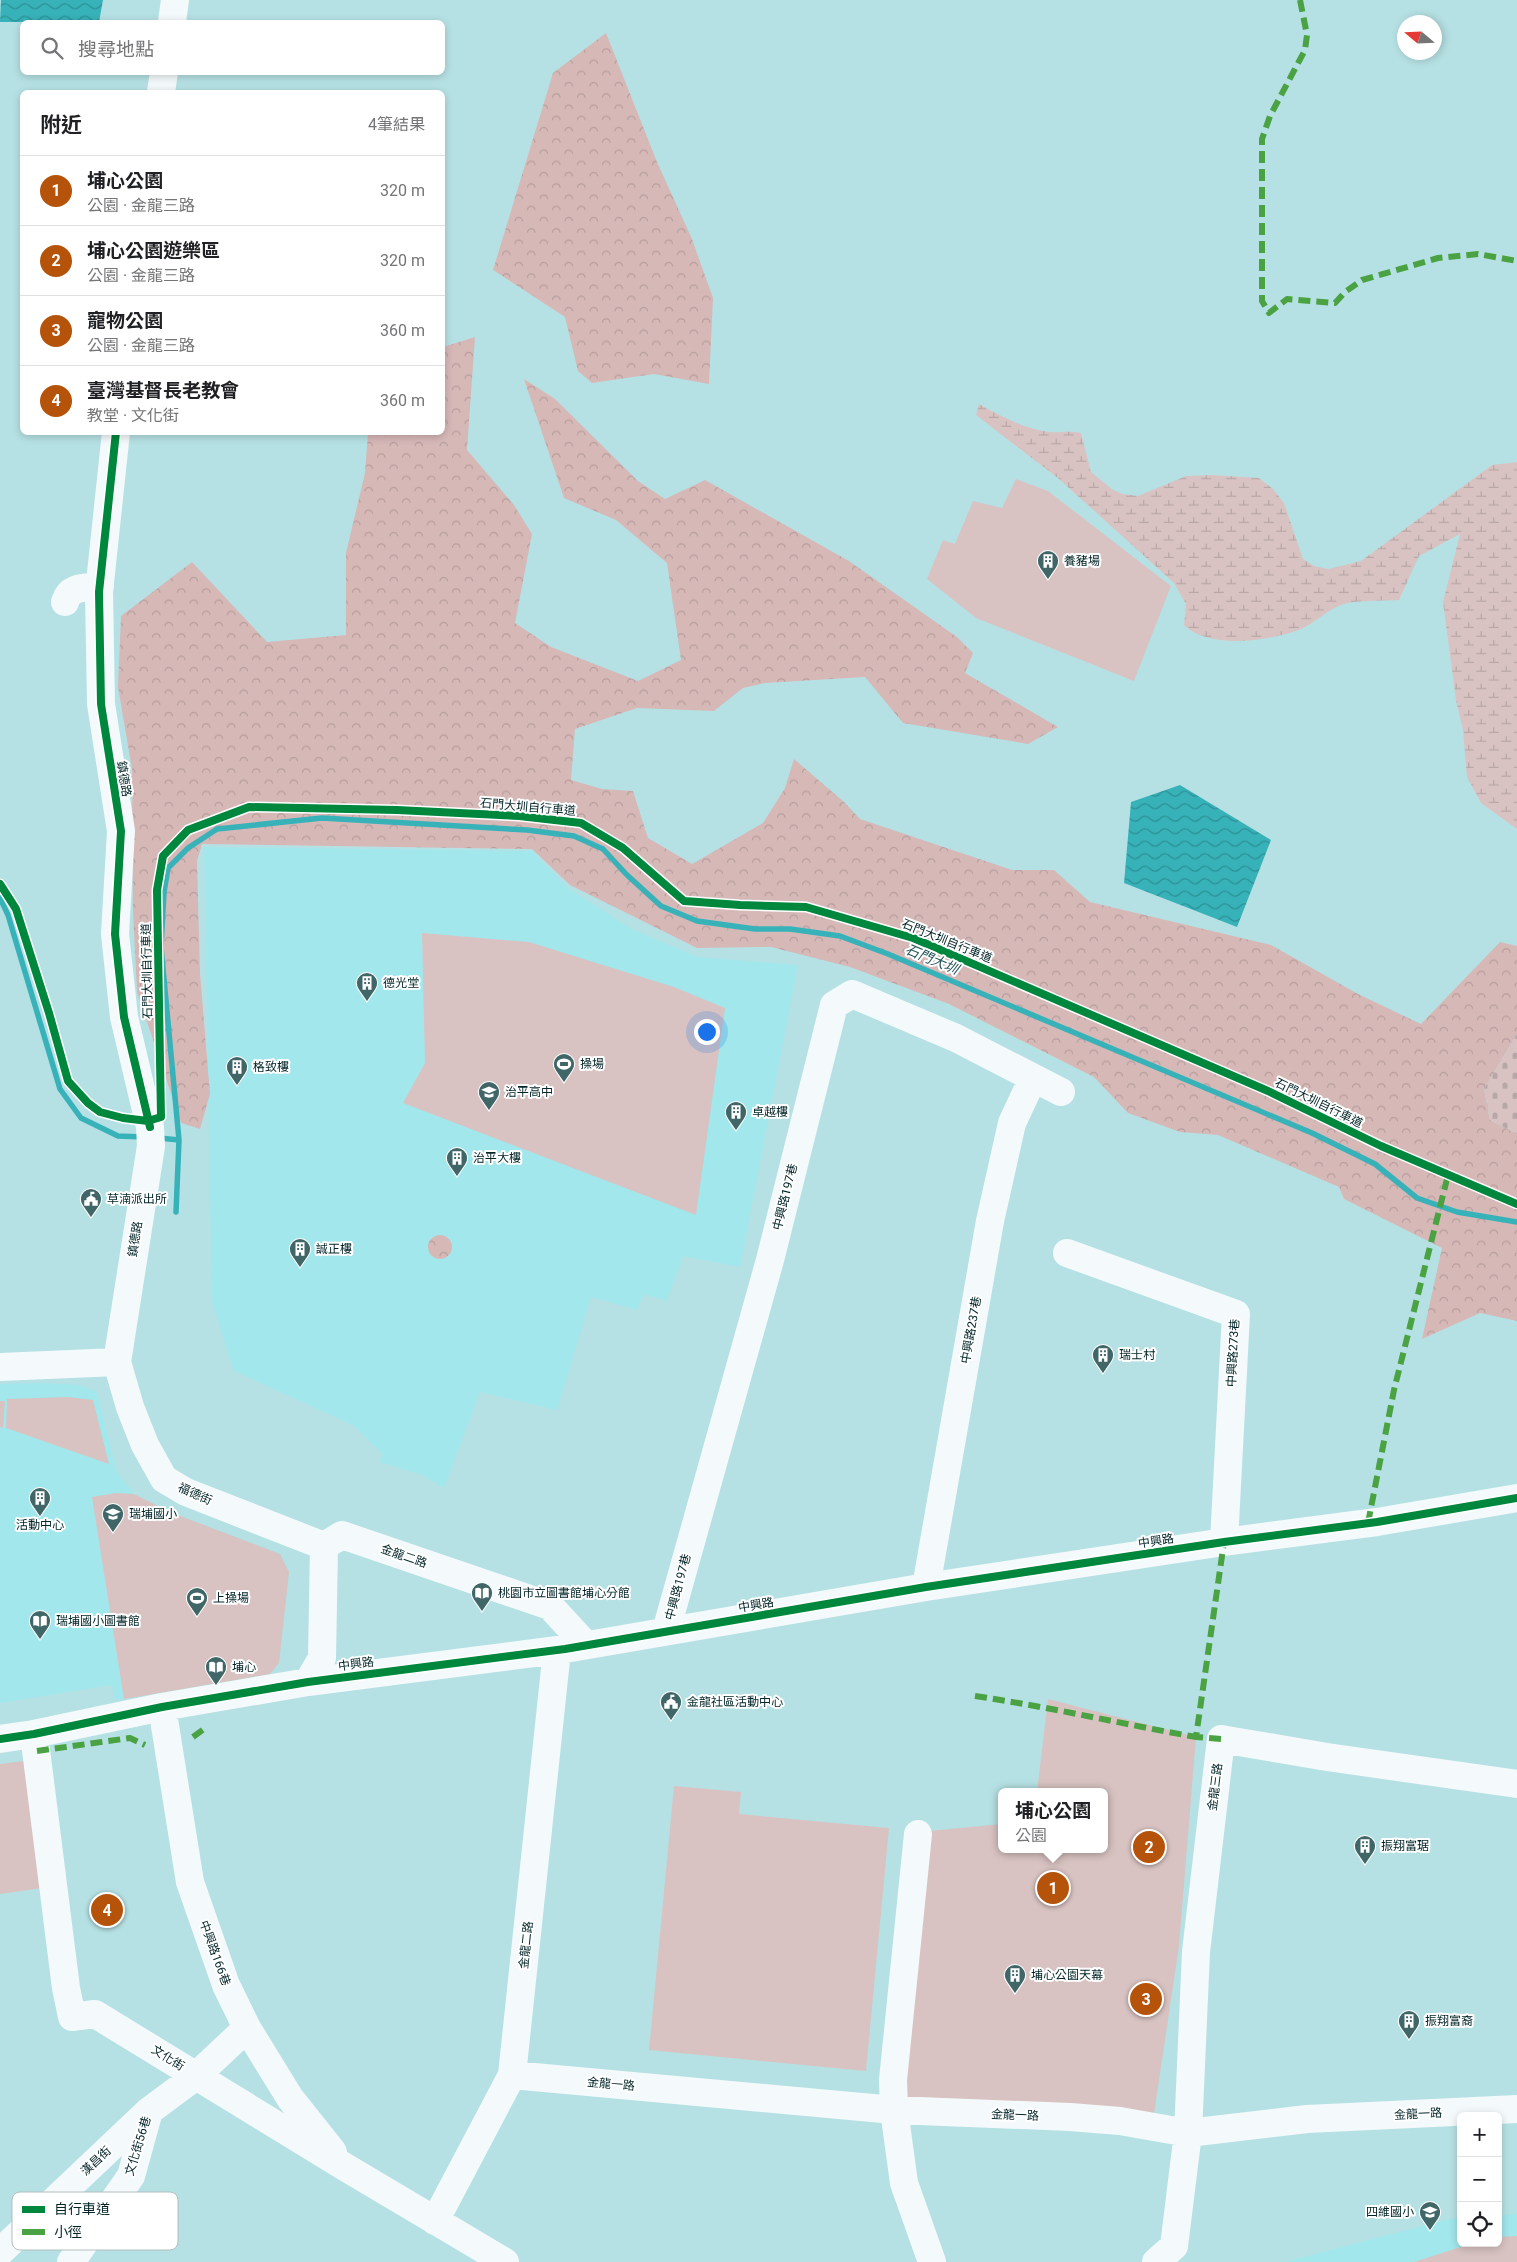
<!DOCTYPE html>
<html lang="zh-TW">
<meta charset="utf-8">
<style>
:root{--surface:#fff;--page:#f2f2f2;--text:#202124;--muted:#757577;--line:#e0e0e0;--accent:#b45309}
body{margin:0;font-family:Roboto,"Noto Sans TC",sans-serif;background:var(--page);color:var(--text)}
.controls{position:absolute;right:15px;bottom:15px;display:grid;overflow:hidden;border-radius:8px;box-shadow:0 2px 8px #0003}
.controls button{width:45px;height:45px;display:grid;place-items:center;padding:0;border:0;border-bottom:1px solid var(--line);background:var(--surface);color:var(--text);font:25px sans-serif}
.compass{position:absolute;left:1397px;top:15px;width:45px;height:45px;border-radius:50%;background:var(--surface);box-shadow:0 2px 8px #0003;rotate:289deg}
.you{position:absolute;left:706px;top:1031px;width:18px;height:18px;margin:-12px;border:4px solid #fff;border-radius:50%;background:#1a73e8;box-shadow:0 0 0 8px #1a73e833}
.badge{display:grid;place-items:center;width:32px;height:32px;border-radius:50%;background:var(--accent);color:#fff;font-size:16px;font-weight:700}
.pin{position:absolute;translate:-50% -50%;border:2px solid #fff;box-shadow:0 1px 5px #0006}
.popup{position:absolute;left:998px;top:1788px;width:110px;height:65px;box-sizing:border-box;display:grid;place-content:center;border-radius:8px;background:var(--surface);filter:drop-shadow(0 1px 4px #0005);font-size:16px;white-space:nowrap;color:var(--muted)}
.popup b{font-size:19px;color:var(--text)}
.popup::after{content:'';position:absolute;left:50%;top:100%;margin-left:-10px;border:10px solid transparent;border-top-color:var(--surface)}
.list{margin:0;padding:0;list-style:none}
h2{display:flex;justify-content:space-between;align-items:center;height:65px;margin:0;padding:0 20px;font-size:21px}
h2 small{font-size:16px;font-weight:400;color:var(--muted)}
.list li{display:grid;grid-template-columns:32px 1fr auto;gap:15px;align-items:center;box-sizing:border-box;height:70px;padding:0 20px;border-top:1px solid var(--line)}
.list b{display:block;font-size:19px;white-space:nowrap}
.list p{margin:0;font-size:16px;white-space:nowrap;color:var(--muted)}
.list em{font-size:16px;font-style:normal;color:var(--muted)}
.icon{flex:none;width:28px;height:28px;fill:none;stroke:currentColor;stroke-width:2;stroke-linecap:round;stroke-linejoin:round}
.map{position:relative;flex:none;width:1517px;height:2262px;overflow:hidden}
.search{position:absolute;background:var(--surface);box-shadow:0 2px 8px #0003;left:20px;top:20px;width:425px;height:55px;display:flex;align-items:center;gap:12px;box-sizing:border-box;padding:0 18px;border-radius:8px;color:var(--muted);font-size:19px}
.panel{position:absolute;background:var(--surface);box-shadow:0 2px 8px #0003;left:20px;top:90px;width:425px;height:345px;border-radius:8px}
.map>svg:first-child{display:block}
</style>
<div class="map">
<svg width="1517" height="2262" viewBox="0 0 1517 2262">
<defs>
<pattern id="forest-crowns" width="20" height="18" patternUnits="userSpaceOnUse" patternTransform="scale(1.25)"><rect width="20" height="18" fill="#d6b8b7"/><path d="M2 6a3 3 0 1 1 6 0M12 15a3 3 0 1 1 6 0" fill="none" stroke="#b69e9d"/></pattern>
<pattern id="wetland-marsh" width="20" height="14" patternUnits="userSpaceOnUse" patternTransform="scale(1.25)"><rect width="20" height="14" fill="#d8c3c2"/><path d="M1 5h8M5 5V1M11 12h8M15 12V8" fill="none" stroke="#b8a7a7"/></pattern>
<pattern id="cemetery-stones" width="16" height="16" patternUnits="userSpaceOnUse" patternTransform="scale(1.25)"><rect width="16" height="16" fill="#d8c3c2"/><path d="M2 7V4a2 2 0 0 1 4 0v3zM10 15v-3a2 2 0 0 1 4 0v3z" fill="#b8a7a7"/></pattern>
<pattern id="water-waves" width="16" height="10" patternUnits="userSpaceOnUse" patternTransform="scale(1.25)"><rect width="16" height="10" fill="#37b2b9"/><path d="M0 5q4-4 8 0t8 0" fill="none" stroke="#2c9096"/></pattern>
</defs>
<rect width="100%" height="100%" fill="#b6e1e4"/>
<path fill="#a1e7ec" d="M204 847 532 851 569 889 632 929 698 957 798 965 740 1267 683 1256 667 1301 644 1294 637 1310 591 1297 557 1410 480 1392 444 1488 422 1475 380 1462 383 1454 353 1425 234 1371 212 1302Z
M42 1383 81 1385 97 1392 117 1472 134 1494 170 1512 280 1554 289 1572 279 1663 270 1674 115 1700 112 1685 0 1703V1384Z
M1517 2214V2262H1285L1445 2220 1461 2218V2243H1498V2215Z"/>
<path fill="#d8c3c2" d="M1016 479 1048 491 1171 586 1134 681 976 618 927 579 943 540 955 544 973 501 1002 508Z
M422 933 529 942 674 987 725 1008 696 1215 403 1103 425 1063Z
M68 1397 93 1400 109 1464 6 1428 7 1399Z
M0 1401H5L3 1428 0 1427Z
M116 1493 134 1494 170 1512 280 1554 289 1572 279 1663 270 1674 124 1699 92 1497Z
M1048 1699 1196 1737 1179 1946 1154 2114 897 2101 929 1831 1002 1824V1849H1104V1792H1037Z
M24 1761 42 1888 0 1894V1764Z
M674 1786 741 1792 739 1814 889 1828 866 2071 649 2050Z
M1517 2236V2262H1414L1473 2243H1498V2237Z"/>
<path fill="url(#forest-crowns)" d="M606 33 657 162 692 239 713 298 709 384 654 374 592 383 578 371 565 317 493 270 553 73Z
M475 337 467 450 514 505 532 534 515 623 551 647 638 681 681 660 667 563 616 520 564 498 524 379 555 399 638 481 665 499 705 480 849 561 957 637 973 653 965 673 1058 727 1028 744 903 723 865 677 765 683 743 688 714 711 637 708 575 729 571 780 602 789 633 791 648 838 692 864 763 823 785 788 794 759 844 802 860 819 1012 870H1054L1090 902 1271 945 1358 994 1421 1024 1500 942 1517 946V1034L1484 1089 1490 1120 1517 1134V1321L1480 1313 1422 1339 1442 1248 1344 1199 1339 1187 1218 1135 1180 1132 1128 1113 1094 1077 949 1004 850 967 771 947 697 948 570 885 532 849 202 844 197 861 200 973 210 1094 200 1129 181 1123 137 992 133 912 132 769 118 687 121 616 192 562 267 642 346 635V553L365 473 368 433 442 432 443 347Z
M428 1247a12 12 0 1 1 24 0a12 12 0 1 1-24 0Z"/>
<path fill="url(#wetland-marsh)" d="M979 404C1001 416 1024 429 1050 432 1061 433 1070 430 1081 433L1091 472 1113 490 1123 494 1138 496 1186 476 1213 475 1259 478 1273 489 1284 503 1303 559 1314 566 1328 569 1361 561 1492 465 1517 462V829L1481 803 1467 777 1463 730 1456 700 1443 602 1460 534 1419 556 1399 600C1385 601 1352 600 1341 605 1327 610 1315 623 1301 629 1271 641 1209 650 1184 625L1186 604 1174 583 1059 479 976 415Z"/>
<path fill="url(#cemetery-stones)" d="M1517 1034V1134L1490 1120 1484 1089Z"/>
<path fill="url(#water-waves)" d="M103 0 99 22H0L1 0Z
M1180 785 1271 840 1237 927 1124 883 1131 802Z"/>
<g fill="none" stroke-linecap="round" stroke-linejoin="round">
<path stroke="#37b2b9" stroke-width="5.5" d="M0 898 8 915 60 1089 81 1118 118 1136 144 1137
M159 1138 179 1140
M176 1212 179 1140 161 947 164 892 168 868 188 848 217 829 322 818 527 830 574 836 603 849 627 875 661 906 697 921 755 929H790L840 936 888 954 1312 1133 1375 1164 1417 1198 1457 1212 1517 1222"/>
<path stroke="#f4fafb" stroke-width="28" d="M172 22 175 0
M161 92 164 72
M116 432 99 592 101 704 121 831 115 934 124 1017 150 1127 151 1146 117 1362
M65 602C69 586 85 588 100 586
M1067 1253 1236 1314 1224 1542
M0 1367 117 1362 130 1407 145 1445 164 1479 186 1492 324 1546 322 1658 308 1682
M324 1546 342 1535 550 1606 586 1645
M926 1587 990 1221 1012 1123 1033 1078
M666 1631 770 1260 834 1005 852 994 956 1038 1061 1092
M162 1707 190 1882 226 1985 247 2028 290 2098 333 2152
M34 1734 66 1988 72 2017 95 2014 345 2167 505 2262
M0 1739 34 1734 162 1707 308 1682 565 1649 926 1587 1224 1542 1377 1522 1517 1498
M918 1834 893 2080 894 2110 904 2183 932 2262
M512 2075 894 2110 1070 2117 1120 2121 1188 2133 1307 2119 1517 2109
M435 2221 512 2075 557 1650
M0 2252 149 2111 196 2076 247 2028
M71 2262 131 2176 149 2111
M1156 2262 1174 2246 1188 2133 1196 1952 1221 1739 1327 1757 1517 1784"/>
<path stroke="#4ba242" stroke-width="6" stroke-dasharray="12 6" stroke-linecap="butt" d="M1300 0 1307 35 1305 50 1270 116 1262 139V301L1269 313 1287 299 1335 303 1345 292 1362 280 1438 258 1478 254 1517 261
M1368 1523 1394 1390 1448 1175
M975 1696C1050 1707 1122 1724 1196 1737
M193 1737 204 1729
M1221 1739 1196 1737 1224 1542
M37 1751 130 1738 145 1745"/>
<g stroke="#fff" stroke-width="11">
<path id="cycleway" d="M116 432 99 592 101 704 121 831 115 934 124 1017 150 1127
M0 884 16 909 49 1013 68 1081 88 1103 100 1112 123 1118 148 1121 161 1117 157 890 163 856 188 830 249 807 397 810 519 816 581 823 623 848 684 901 740 905 806 907 913 938 1268 1091 1381 1146 1517 1204
M0 1739 34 1734 162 1707 308 1682 565 1649 926 1587 1224 1542 1377 1522 1517 1498"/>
</g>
<use href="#cycleway" stroke="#00873e" stroke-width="8"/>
</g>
<defs>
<g id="building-pin" transform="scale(1.125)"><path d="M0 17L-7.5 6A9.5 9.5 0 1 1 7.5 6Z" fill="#406668" stroke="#fff"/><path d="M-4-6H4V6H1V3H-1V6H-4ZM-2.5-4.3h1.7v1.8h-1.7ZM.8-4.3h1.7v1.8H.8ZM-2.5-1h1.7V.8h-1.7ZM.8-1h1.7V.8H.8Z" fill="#fff"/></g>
<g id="stadium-pin" transform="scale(1.125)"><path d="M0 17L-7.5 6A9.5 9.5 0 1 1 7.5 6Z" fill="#406668" stroke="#fff"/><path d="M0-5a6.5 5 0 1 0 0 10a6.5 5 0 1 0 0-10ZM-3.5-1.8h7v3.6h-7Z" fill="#fff"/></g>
<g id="school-pin" transform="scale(1.125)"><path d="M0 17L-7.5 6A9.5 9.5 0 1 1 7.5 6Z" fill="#406668" stroke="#fff"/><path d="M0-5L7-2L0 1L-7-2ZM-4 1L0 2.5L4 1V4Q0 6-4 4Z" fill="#fff"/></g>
<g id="civic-pin" transform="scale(1.125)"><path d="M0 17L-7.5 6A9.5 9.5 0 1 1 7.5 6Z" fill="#406668" stroke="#fff"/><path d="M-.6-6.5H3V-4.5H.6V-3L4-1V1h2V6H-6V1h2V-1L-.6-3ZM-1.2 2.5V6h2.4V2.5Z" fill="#fff"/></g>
<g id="library-pin" transform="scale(1.125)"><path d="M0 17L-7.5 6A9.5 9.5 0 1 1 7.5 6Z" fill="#406668" stroke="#fff"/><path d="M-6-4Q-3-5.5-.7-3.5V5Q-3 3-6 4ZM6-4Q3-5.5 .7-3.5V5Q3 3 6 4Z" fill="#fff"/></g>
</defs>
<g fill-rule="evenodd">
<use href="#building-pin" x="1048" y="561"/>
<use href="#building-pin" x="367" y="983"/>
<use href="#stadium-pin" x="564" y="1064"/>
<use href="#building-pin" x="237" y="1067"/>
<use href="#school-pin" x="489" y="1092"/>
<use href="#building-pin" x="736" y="1112"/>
<use href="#building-pin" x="457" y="1158"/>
<use href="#civic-pin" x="91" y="1199"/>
<use href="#building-pin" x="300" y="1249"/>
<use href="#building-pin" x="1103" y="1355"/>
<use href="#building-pin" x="40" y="1498"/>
<use href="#school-pin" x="113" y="1514"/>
<use href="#library-pin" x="482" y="1593"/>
<use href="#stadium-pin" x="197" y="1598"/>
<use href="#library-pin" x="40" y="1621"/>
<use href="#library-pin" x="216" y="1667"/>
<use href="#civic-pin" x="671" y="1702"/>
<use href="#building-pin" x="1365" y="1846"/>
<use href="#building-pin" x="1015" y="1975"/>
<use href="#building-pin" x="1409" y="2021"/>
<use href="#school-pin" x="1430" y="2212"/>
</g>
<g text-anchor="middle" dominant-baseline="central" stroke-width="4" stroke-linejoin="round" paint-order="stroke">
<g font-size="12" fill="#012326" stroke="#fff" text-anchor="start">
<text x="1064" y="561">養豬場</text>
<text x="383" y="983">德光堂</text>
<text x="580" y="1064">操場</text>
<text x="253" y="1067">格致樓</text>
<text x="505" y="1092">治平高中</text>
<text x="752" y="1112">卓越樓</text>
<text x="473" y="1158">治平大樓</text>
<text x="107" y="1199">草湳派出所</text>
<text x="316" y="1249">誠正樓</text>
<text x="1119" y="1355">瑞士村</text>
<text x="129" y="1514">瑞埔國小</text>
<text x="40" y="1525" text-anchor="middle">活動中心</text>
<text x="498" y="1593">桃園市立圖書館埔心分館</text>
<text x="213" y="1598">上操場</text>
<text x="56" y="1621">瑞埔國小圖書館</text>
<text x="232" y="1667">埔心</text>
<text x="687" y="1702">金龍社區活動中心</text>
<text x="1381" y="1846">振翔富琚</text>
<text x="1031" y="1975">埔心公園天幕</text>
<text x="1425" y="2021">振翔富裔</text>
<text x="1414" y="2212" text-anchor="end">四維國小</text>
</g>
<g font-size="12" fill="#012326" stroke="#fff">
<text transform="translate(124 779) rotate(81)">鎮德路</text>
<text transform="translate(528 807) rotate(5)">石門大圳自行車道</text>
<text transform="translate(947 941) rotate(22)">石門大圳自行車道</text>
<text transform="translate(147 971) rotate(-91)">石門大圳自行車道</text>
<text transform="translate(1319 1103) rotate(26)">石門大圳自行車道</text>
<text transform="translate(785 1197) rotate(-76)">中興路197巷</text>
<text transform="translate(135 1239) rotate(-81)">鎮德路</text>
<text transform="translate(971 1330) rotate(-80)">中興路237巷</text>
<text transform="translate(1233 1353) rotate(-87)">中興路273巷</text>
<text transform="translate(195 1494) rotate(24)">福德街</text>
<text transform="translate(1156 1541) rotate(-9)">中興路</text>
<text transform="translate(404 1556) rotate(19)">金龍二路</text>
<text transform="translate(678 1587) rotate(-75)">中興路197巷</text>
<text transform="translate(756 1605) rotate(-10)">中興路</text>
<text transform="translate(356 1664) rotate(-8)">中興路</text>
<text transform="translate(1215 1787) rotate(-83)">金龍三路</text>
<text transform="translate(526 1945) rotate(-84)">金龍二路</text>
<text transform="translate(215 1953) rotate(70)">中興路166巷</text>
<text transform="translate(168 2058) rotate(32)">文化街</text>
<text transform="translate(611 2084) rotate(5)">金龍一路</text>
<text transform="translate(1418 2114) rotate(-3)">金龍一路</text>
<text transform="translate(1015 2115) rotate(2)">金龍一路</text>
<text transform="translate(138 2146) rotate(-73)">文化街56巷</text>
<text transform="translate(96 2161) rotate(-43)">漢昌街</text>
</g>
<g font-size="14" font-style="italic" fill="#24585c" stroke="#fff">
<text transform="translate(932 959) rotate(23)">石門大圳</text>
</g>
</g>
<rect x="12" y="2192" width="166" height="58" rx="8" fill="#fff" stroke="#b3bdbe" stroke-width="1"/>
<rect x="22" y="2206" width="23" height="7" fill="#00873e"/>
<rect x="22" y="2229" width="23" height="6" fill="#4ba242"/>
<g font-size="14" fill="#012326">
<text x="54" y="2214">自行車道</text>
<text x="54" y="2237">小徑</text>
</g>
</svg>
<div class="controls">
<button>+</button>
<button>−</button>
<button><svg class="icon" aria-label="locate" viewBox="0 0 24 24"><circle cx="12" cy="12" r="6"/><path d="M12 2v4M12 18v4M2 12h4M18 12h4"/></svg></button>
</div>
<svg class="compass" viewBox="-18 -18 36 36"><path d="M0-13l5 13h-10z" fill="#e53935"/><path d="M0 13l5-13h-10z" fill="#757577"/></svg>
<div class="you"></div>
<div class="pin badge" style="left:1053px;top:1888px">1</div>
<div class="popup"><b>埔心公園</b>公園</div>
<div class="pin badge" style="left:1149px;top:1847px">2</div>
<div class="pin badge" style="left:1146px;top:1999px">3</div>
<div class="pin badge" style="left:107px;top:1910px">4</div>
<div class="search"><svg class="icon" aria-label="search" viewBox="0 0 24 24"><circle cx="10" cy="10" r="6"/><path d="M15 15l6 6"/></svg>搜尋地點</div>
<section class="panel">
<h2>附近<small>4筆結果</small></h2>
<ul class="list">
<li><span class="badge">1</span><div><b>埔心公園</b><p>公園 · 金龍三路</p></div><em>320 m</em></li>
<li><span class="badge">2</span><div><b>埔心公園遊樂區</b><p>公園 · 金龍三路</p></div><em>320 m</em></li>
<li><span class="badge">3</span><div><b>寵物公園</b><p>公園 · 金龍三路</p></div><em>360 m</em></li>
<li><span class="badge">4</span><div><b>臺灣基督長老教會</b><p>教堂 · 文化街</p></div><em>360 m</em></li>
</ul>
</section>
</div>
